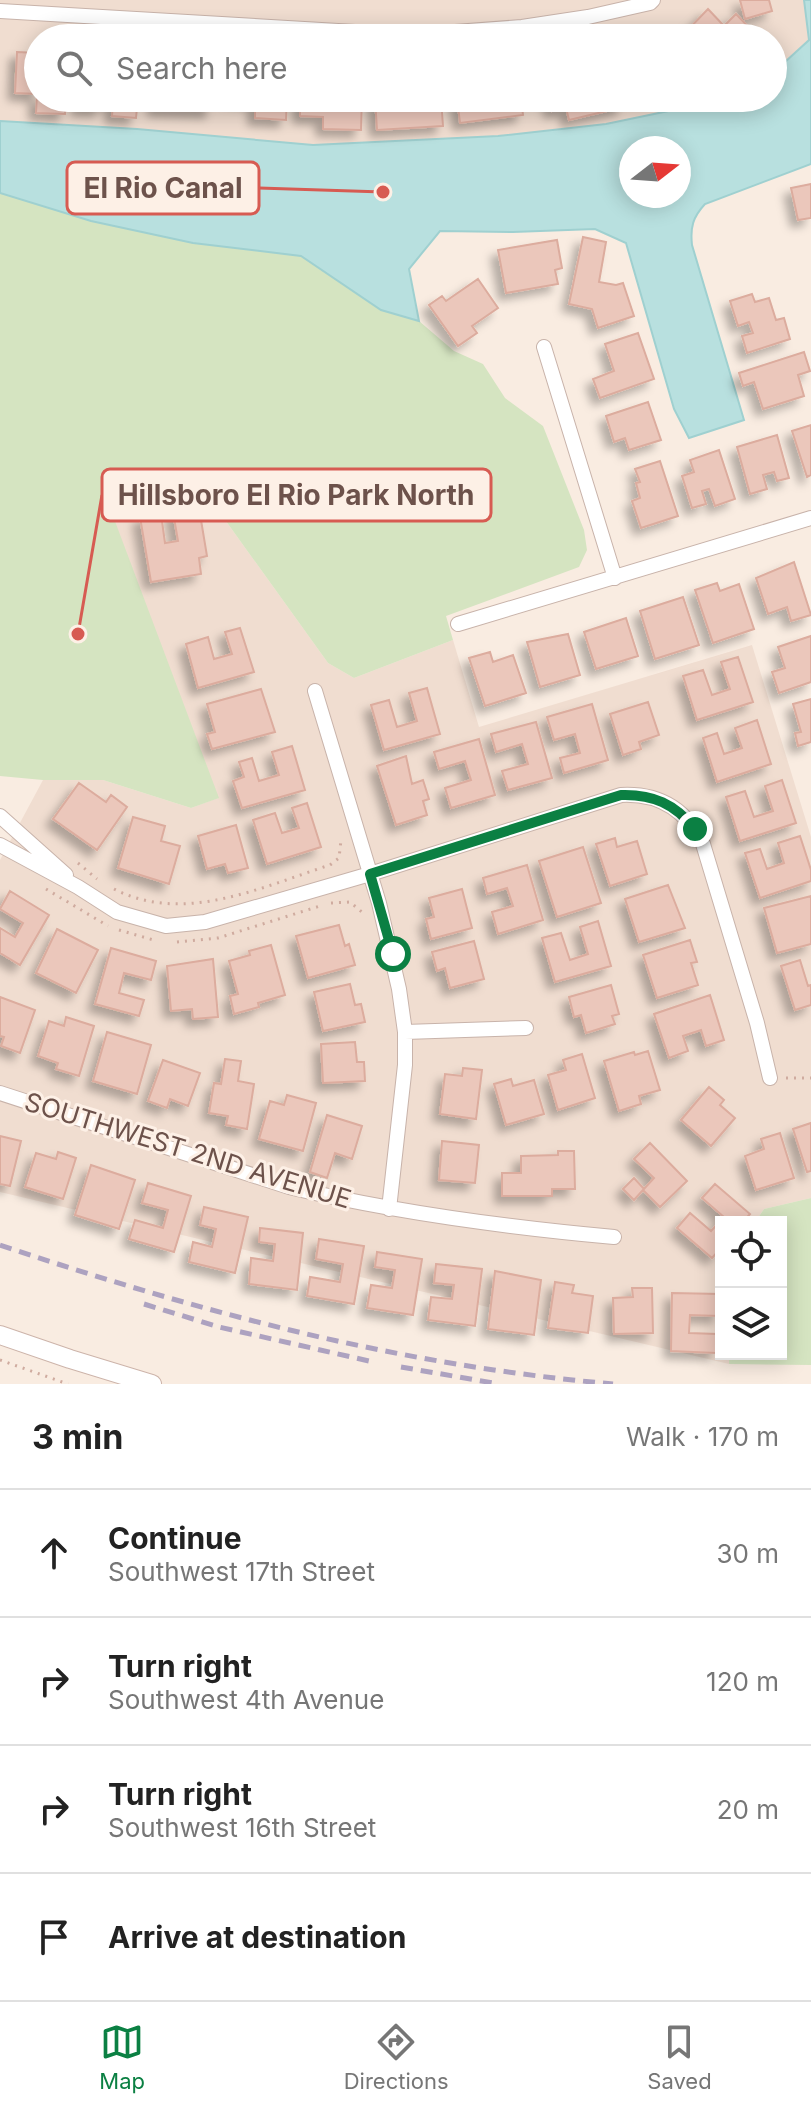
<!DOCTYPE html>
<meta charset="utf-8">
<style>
:root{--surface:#fff;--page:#f2f2f2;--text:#222;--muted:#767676;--line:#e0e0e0;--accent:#0b8043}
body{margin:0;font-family:Inter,sans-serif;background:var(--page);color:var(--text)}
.controls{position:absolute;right:24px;bottom:24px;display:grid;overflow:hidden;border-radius:0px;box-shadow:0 4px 20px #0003}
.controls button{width:72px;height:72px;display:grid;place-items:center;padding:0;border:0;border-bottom:2px solid var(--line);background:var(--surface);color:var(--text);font:40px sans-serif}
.compass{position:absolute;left:619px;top:136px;width:72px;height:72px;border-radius:50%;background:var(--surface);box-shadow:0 4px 20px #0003;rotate:73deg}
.stop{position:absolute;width:24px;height:24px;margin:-18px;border:6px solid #0b8043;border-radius:50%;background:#fff}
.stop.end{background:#0b8043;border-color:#fff;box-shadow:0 2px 8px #0008}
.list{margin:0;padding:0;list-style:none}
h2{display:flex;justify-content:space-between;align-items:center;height:104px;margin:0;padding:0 32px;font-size:34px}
h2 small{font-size:26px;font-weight:400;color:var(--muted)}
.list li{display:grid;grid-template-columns:52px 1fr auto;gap:24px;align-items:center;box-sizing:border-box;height:128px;padding:0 32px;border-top:2px solid var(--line)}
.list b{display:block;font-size:30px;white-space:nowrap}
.list p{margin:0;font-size:26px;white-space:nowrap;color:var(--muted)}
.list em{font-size:26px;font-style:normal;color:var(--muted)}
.icon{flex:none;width:44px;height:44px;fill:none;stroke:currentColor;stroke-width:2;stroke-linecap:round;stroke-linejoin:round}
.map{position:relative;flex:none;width:811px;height:1384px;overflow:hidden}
.search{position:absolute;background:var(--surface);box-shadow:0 4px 20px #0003;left:24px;right:24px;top:24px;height:88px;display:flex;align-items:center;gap:20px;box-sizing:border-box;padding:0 28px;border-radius:44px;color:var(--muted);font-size:30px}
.sheet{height:616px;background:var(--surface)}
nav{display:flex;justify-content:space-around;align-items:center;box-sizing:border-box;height:112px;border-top:2px solid var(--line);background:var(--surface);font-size:22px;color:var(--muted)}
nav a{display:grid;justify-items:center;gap:4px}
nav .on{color:var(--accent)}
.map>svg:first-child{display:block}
</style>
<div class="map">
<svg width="811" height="1384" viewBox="0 0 811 1384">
<defs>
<filter id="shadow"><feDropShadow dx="-7" dy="7" stdDeviation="4" flood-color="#0004"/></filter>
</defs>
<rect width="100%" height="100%" fill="#f9ece1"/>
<path fill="#f0ddd0" d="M0 0H804L809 40 773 73V38H38V98H719L702 104 606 124 498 136 313 145 137 129 0 121Z
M154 487 223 517 328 663 354 678 453 640 479 727 752 645 811 837V1198L764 1209 755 1222H721V1354H729V1364L0 1192V860L43 780H103L191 808 218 798 103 492Z"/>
<path fill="#d5e4c1" d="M0 193 91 221 193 243 301 256 381 310 419 321 454 351 483 364 505 398 543 426 584 530 587 550 579 567 446 616 453 640 354 678 328 663 223 517 154 487 104 492 219 798 191 808 103 780H43L0 776Z
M811 1198V1365L729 1364V1354H781V1222H755L764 1209Z"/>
<path fill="#b8e0df" stroke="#9fd0d0" stroke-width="2" fill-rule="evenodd" d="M804 0H811V164L705 204C693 217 690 227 692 245L744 420 689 438 674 409 626 243 595 229 513 232 440 231 409 269 419 321 381 310 301 256 193 243 91 221 0 193V121L137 129 313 145 498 136 606 124 702 104 719 98H773V73L809 40ZM631 148H679V196H631Z"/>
<path fill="#ebc7bb" stroke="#dcac9e" stroke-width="2" filter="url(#shadow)" d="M740 0H769L772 11 745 19Z
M708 9 724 26 736 14 759 38H680Z
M17 52 38 53V98H66L65 114 36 113 37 94 15 93Z
M80 98H138L136 118 112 116 113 102 102 101 101 109 79 108Z
M155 98H212V111L155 109Z
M230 98H287L286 120 255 118V101Z
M300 98H362L361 130 323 129V117L300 116Z
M375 98H441L443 126 377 130Z
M457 98H521L523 115 460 123Z
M549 98H622L624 107 569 120 566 108 552 111Z
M811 184V218L798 220 791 188Z
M583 237 606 242 599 282 616 285 623 283 634 316 598 328 592 309 569 304Z
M557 240 562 268 555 270 558 284 506 293 498 250Z
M478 279 498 308 472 326 477 333 458 346 429 305 442 296 446 301Z
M752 294 755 302 769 298 776 320 784 318 790 339 747 353 742 336 753 333 749 322 738 326 730 301Z
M638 333 654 379 600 398 593 379 614 371 605 344Z
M804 352 810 371 798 375 804 396 763 409 754 382 743 386 739 373Z
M648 402 661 440 629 450 625 438 614 442 606 416Z
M811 425V475L807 477 792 431Z
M777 435 789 478 777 481 774 472 763 475 767 489 750 494 737 447Z
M719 450 735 499 715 506 709 489 702 491 706 504 692 508 682 476 694 472 690 460Z
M660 461 678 516 641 528 632 501 640 498 636 483 640 482 635 469Z
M199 508 207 556 199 558 201 574 151 582 140 517 161 514 165 543 178 541 173 512Z
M794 562 811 615 791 621 787 607 768 614 756 578Z
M717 583 720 591 739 584 754 629 713 643 695 590Z
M683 597 699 645 655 659 640 611Z
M626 618 638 656 596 669 584 632Z
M240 628 254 672 198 688 186 644 208 637 214 659 232 654 225 632Z
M568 634 580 675 540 687 527 642Z
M811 636V682L779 693 772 672 785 668 778 647Z
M490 652 493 662 513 655 526 693 485 706 469 658Z
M738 657 753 702 697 720 683 676 703 670 712 695 730 689 721 662Z
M427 688 440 734 384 750 371 705 389 700 397 727 417 721 409 693Z
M261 689 275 732 212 749 207 734 215 732 207 704Z
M811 699V742L798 746 795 733 801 732 793 704Z
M648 702 659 735 639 742 641 749 623 755 610 714Z
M592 704 608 760 564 773 560 758 580 753 575 734 554 740 547 717Z
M757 720 771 764 717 782 703 738 717 733 724 754 742 748 735 728Z
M536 722 552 778 508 790 502 771 528 764 522 744 496 752 491 734Z
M479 739 495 795 451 808 445 788 471 780 465 761 439 769 434 752Z
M292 746 305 790 242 808 233 781 244 777 239 762 252 758 259 781 279 775 272 752Z
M406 756 412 784 423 780 429 799 423 801 427 815 396 825 377 766Z
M782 780 796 823 740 841 726 797 745 791 754 817 773 811 765 786Z
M79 783 106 802 111 795 127 807 97 850 53 819Z
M307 803 321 847 267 864 253 820 275 813 282 833 299 828 292 808Z
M133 817 165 826 161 841 180 846 169 884 118 868Z
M236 825 248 868 228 873 225 864 207 869 198 836Z
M800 836 811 870V881L760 898 745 853 760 849 767 869 784 863 778 843Z
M615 838 617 847 637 841 647 874 610 886 596 844Z
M583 847 601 903 557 917 539 861Z
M527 865 543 920 498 934 492 912 513 906 507 888 487 894 483 878Z
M668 885 685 928 639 942 625 899Z
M462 889 472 928 431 939 426 919 434 917 429 898Z
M10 891 49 915 20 965 0 953V928L15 937 23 923 0 909Z
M811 896V944L777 953 764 908Z
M598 921 611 966 555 982 542 938 561 933 570 960 588 954 580 927Z
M339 925 345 946 349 944 355 965 308 978 296 936Z
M57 929 98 950 76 993 36 973Z
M690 940 697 962 691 963 698 985 657 998 643 955Z
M474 941 484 979 450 988 445 968 437 971 432 952Z
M271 945 285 995 258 1003 259 1007 234 1014 230 996 238 994 229 961 250 955 249 951Z
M111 948 156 961 151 980 124 973 119 993 144 1000 139 1016 95 1004Z
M213 959 218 1017 193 1019 192 1009 171 1011 167 966Z
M800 960 808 986 811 985V1005L795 1010 781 966Z
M350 984 355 1005 361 1004 365 1022 323 1031 314 992Z
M611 985 619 1014 612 1016 615 1024 586 1033 581 1015 574 1017 569 997Z
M710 995 724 1040 706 1046 701 1030 683 1036 688 1051 669 1058 654 1014Z
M0 997 35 1010 20 1053 1 1046 4 1037 0 1036Z
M66 1017 94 1026 79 1076 56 1069 58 1063 38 1056 49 1021 64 1026Z
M107 1032 151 1045 137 1094 93 1081Z
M355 1042 357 1062H364L365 1081 323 1083 321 1044Z
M648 1051 660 1090 639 1096 641 1104 619 1111 604 1061 634 1052 635 1055Z
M582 1054 595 1098 558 1110 548 1075 566 1070 563 1060Z
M225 1059 241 1061 238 1081 254 1084 247 1129 226 1125 228 1116 209 1113 214 1083 221 1084Z
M163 1060 200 1073 188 1106 170 1099 167 1108 148 1101Z
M463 1068 482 1070 476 1119 440 1114 445 1074 462 1076Z
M511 1079 513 1086 534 1080 544 1114 506 1125 494 1084Z
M709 1087 724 1100 720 1105 735 1118 711 1146 681 1120Z
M287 1095 316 1103 303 1151 259 1139 270 1101 284 1105Z
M327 1115 362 1126 352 1159 335 1153 327 1178 310 1172Z
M811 1123V1171L807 1172 793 1129Z
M780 1133 794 1178 756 1190 745 1156 764 1149 761 1139Z
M0 1136 21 1141 10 1186 0 1184Z
M442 1141 479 1145 475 1183 439 1180Z
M650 1143 687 1181 660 1207 643 1190 634 1200 623 1189 634 1178 644 1189 654 1178 634 1159Z
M558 1151H574L575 1189H552V1196H502V1173H521V1156L558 1155Z
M58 1152 76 1158 63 1199 25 1187 36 1153 56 1159Z
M91 1165 135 1180 119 1229 75 1215Z
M148 1183 191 1196 174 1252 129 1239 135 1220 163 1228 168 1210 142 1203Z
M715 1184 750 1214 743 1222H721V1248L712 1258 677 1228 690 1213 711 1231 724 1217 702 1198Z
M204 1207 248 1217 235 1273 189 1262 193 1242 212 1247 216 1229 200 1225Z
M260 1228 303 1233 297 1290 249 1284 251 1258 273 1261 275 1244 259 1242Z
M319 1239 364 1246 354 1304 307 1296 310 1277 340 1282 343 1264 316 1259Z
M377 1252 422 1259 413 1315 367 1308 371 1285 392 1288 395 1270 375 1267Z
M436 1264 482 1269 475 1326 428 1320 431 1297 452 1299 454 1285 434 1283Z
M495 1271 541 1280 534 1335 488 1329Z
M555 1282 574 1285 572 1293 593 1296 588 1333 548 1328Z
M632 1288H652L653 1333 614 1334 613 1298 633 1297Z
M672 1293 720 1294 719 1316 690 1315 689 1333 717 1334 716 1353 671 1351Z"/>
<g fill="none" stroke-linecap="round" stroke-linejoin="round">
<g stroke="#c8b3aa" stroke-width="16">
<path id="minor" d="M0 11 389 34 455 32 522 27 588 17 650 3 653 0
M544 347 615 578
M458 624 811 518
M315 691 379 903 399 989 405 1032V1065L389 1209
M0 816 66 875
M0 845 78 887 117 912 166 926 205 922 370 874 621 795C659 793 686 809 703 844L757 1023 770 1078
M405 1032 526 1028
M0 1093 289 1187C396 1213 505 1227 614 1237"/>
</g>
<g stroke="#cdb4aa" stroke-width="20">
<path id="secondary" d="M0 1335 70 1359 152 1384"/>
</g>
<path stroke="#cfab9f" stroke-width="3" stroke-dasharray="2 6" stroke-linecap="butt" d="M78 863 97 879
M46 889 108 926
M114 889C184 925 261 887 330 865L339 858 341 840
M331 903 350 902 363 913
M119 930 157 941
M177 942 218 938 320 906
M786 1078H811
M0 1360 68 1384"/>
<use href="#minor" stroke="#fff" stroke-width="14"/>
<use href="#secondary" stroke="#fff" stroke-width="18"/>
<path stroke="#ada2c0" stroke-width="5" stroke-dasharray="12 8" stroke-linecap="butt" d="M0 1245C203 1313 398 1365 613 1384
M144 1304 219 1327 369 1361
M401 1367 499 1384"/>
</g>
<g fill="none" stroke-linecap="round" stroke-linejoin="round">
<path stroke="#0b8043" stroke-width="10" d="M393 954 370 874 621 795C653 794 675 804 695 829"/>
</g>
<g text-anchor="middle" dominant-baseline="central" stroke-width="6" stroke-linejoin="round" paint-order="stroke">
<g font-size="26" fill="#6d524b" stroke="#fdf0e6">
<text transform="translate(188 1150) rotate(17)">SOUTHWEST 2ND AVENUE</text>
</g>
</g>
<path fill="none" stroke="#d75b52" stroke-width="3" d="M383 192L259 188M78 634L102 495"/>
<g fill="#d75b52" stroke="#fdf0e6" stroke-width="3">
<circle cx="383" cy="192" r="8"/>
<circle cx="78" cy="634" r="8"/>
</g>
<g fill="#fdf0e6" stroke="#d75b52" stroke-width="3">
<rect x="67" y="162" width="192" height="52" rx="8"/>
<rect x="102" y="469" width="389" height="52" rx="8"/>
</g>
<g font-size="28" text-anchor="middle" font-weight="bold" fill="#6d524b">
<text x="163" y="198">El Rio Canal</text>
<text x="296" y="505">Hillsboro El Rio Park North</text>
</g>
</svg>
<div class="controls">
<button><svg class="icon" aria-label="locate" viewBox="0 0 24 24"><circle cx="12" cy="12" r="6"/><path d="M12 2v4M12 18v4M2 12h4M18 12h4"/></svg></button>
<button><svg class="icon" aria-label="layers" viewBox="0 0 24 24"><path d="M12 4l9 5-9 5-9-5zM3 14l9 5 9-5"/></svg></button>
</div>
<svg class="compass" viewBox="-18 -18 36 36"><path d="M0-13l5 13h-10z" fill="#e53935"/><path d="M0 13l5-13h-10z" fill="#767676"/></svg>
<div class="stop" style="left:393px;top:954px"></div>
<div class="stop end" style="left:695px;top:829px"></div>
<div class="search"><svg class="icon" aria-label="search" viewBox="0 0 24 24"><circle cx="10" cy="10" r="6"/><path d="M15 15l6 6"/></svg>Search here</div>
</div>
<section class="sheet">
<h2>3 min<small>Walk · 170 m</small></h2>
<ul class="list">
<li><svg class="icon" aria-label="ahead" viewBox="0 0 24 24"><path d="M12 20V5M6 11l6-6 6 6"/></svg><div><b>Continue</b><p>Southwest 17th Street</p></div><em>30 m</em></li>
<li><svg class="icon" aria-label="right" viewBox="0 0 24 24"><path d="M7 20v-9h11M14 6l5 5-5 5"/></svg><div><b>Turn right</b><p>Southwest 4th Avenue</p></div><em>120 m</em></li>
<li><svg class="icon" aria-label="right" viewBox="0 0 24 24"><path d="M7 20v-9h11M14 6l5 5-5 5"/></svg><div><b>Turn right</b><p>Southwest 16th Street</p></div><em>20 m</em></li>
<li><svg class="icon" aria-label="arrive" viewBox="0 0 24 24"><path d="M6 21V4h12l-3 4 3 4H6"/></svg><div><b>Arrive at destination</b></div></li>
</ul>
</section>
<nav>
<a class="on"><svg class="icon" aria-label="map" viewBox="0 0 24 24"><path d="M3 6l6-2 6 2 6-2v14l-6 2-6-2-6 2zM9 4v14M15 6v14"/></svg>Map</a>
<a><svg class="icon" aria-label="directions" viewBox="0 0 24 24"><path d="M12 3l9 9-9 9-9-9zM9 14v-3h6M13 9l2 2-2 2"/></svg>Directions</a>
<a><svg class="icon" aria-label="saved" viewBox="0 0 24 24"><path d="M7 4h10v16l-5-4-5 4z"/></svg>Saved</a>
</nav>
